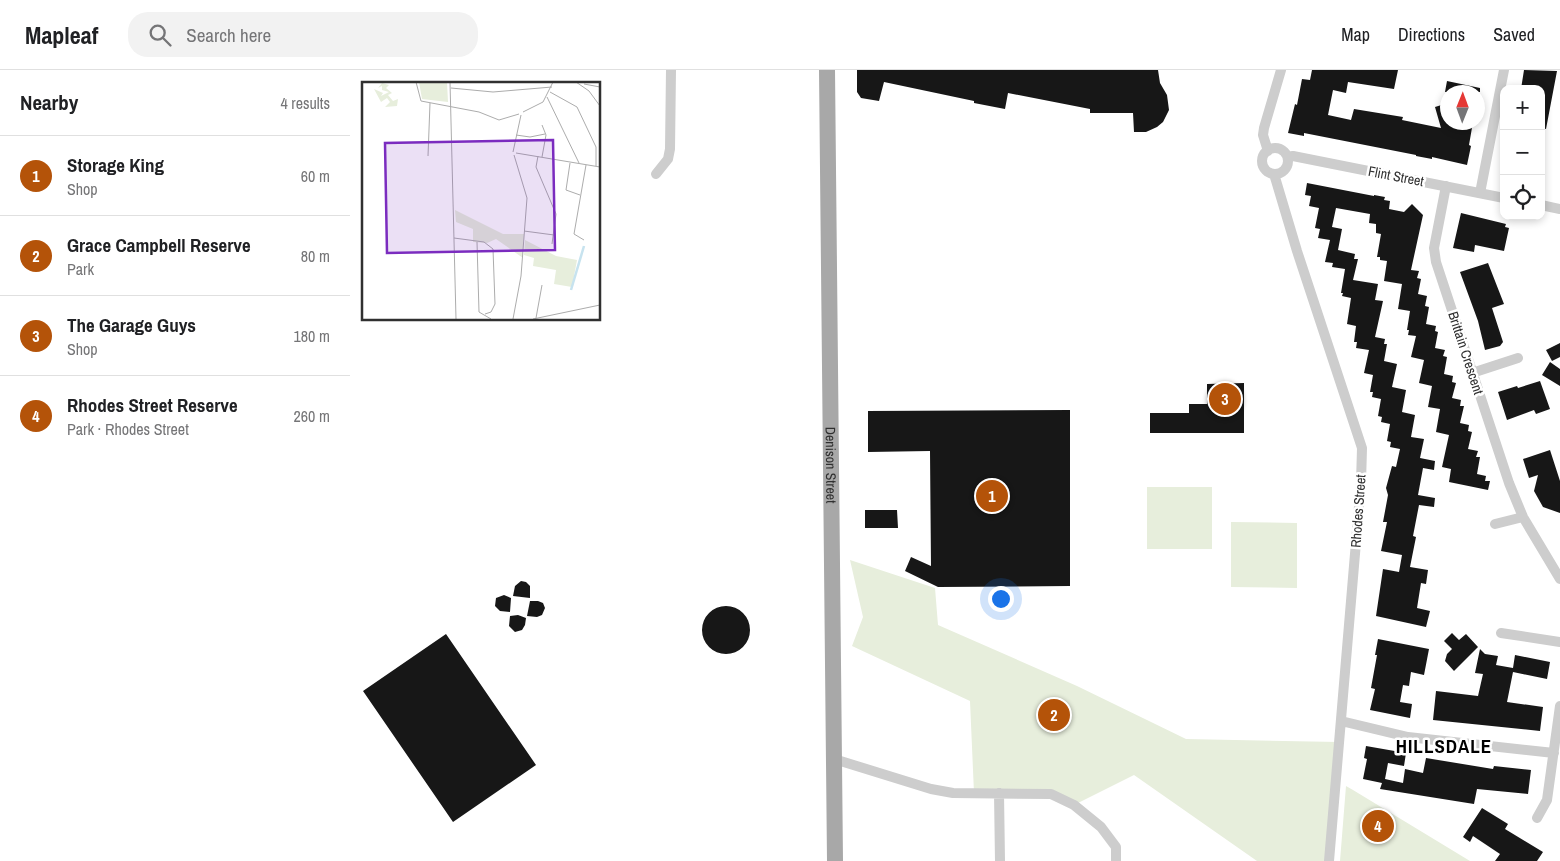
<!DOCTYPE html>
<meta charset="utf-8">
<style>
:root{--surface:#fff;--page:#f2f2f2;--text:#202124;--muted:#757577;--line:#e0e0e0;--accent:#b45309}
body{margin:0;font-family:"Archivo Narrow",sans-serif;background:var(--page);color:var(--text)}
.controls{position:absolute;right:15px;top:15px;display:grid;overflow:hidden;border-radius:10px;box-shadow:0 2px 8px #0003}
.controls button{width:45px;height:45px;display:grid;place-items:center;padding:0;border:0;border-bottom:1px solid var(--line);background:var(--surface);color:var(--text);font:25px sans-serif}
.compass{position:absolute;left:1090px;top:15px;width:45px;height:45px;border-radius:50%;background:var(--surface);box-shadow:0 2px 8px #0003;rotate:1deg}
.you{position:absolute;left:650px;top:528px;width:18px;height:18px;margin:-12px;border:4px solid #fff;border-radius:50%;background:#1a73e8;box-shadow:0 0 0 8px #1a73e833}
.badge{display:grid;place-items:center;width:32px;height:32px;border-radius:50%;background:var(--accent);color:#fff;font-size:16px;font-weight:700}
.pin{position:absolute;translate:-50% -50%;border:2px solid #fff;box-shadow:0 1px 5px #0006}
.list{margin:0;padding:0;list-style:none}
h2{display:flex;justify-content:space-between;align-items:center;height:65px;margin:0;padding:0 20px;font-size:21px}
h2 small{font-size:16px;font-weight:400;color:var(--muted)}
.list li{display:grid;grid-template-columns:32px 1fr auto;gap:15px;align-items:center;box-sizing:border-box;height:80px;padding:0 20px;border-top:1px solid var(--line)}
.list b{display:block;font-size:19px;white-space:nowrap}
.list p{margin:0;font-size:16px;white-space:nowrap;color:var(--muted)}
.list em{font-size:16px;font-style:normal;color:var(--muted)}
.icon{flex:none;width:28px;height:28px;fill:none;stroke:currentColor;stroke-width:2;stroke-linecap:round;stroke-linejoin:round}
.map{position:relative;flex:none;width:1210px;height:791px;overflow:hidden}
header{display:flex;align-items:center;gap:30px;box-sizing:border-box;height:70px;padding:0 25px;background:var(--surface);border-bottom:1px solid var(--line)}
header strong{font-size:24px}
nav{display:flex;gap:28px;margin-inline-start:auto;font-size:18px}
.search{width:350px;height:45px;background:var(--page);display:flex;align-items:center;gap:12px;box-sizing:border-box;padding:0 18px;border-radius:20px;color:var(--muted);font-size:19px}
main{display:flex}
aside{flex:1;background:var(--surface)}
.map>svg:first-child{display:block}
</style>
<header>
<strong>Mapleaf</strong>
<div class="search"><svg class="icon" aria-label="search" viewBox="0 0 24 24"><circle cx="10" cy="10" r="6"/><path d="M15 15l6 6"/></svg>Search here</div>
<nav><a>Map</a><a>Directions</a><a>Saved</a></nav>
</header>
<main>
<aside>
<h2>Nearby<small>4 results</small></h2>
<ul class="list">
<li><span class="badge">1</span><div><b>Storage King</b><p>Shop</p></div><em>60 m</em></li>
<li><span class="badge">2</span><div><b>Grace Campbell Reserve</b><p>Park</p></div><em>80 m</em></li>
<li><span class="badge">3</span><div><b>The Garage Guys</b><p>Shop</p></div><em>180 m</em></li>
<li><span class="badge">4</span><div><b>Rhodes Street Reserve</b><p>Park · Rhodes Street</p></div><em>260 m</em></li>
</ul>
</aside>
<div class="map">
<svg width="1210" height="791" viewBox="0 0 1210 791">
<rect width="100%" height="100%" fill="#fff"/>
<path fill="#e7eedc" d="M797 417H862V479H797Z
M881 452 947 453V518L881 517Z
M500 490 585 518 588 555 727 616 836 669 989 672 979 791H907L784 705 724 735 701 724 624 723 620 631 502 576 513 547Z
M996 716 1003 720 1120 791H990Z"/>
<path fill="#171717" d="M507 0H808L810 13 817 25 819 40 813 52 807 57 796 62H784L783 43H740V39L658 23 655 39 624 33V31L534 12 529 31 511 28 507 22Z
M962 0H1048L1044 19 998 12 996 23 983 20 978 45 1001 50 1004 39 1053 47 1052 50 1091 58 1085 37 1098 33V52H1123L1119 75 1121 76 1117 95 1082 87V89L1066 86V85L954 63V66L938 63 945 34 947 35 952 9 960 10Z
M1174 0 1207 1 1196 59 1191 58V19H1171Z
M1097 11 1130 18V22H1095Z
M957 113 1024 126V125L1035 127 1034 130 1040 131 1039 139 1054 142 1062 134 1073 145 1061 200 1069 201 1067 208 1071 209 1068 224 1077 226 1075 236 1079 237 1076 254 1086 256 1085 261 1088 262 1085 278 1095 280 1093 286 1097 287 1094 304 1103 306 1102 312 1106 313 1102 328 1111 330 1110 336H1114L1110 353 1119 355 1118 361 1122 362 1118 379 1128 381 1126 387H1130L1127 404 1136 406 1135 411H1140L1138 420 1099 412 1101 399 1092 397 1099 365 1086 362 1090 339 1078 337 1082 316 1069 313 1074 290 1061 287 1066 266 1058 265 1059 260H1057L1060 241 1048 239 1052 214 1034 211 1037 191 1030 190V187H1027L1031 164 1026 163V154L1019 153 1020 144 986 138 982 157 992 159 988 180 1005 184 1004 189H1008L1003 210 1028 214 1025 230 1033 231 1025 267 1035 269 1034 274H1037L1034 291 1047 294 1042 317 1056 320 1052 342 1065 345 1061 367 1074 369 1070 388 1085 391 1084 400 1073 398 1068 425 1085 428 1084 437 1069 435 1063 466 1066 467 1060 497 1078 500 1076 514 1071 513 1067 538 1080 541 1076 557 1026 546 1033 499 1049 502 1052 485 1031 481 1037 452H1033L1038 425 1036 418 1042 396 1046 397 1050 379 1040 377 1041 372 1037 371 1040 354 1031 352 1032 347 1028 346 1031 329 1022 327 1023 322H1020L1023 305 1014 303 1019 280 1006 278 1007 272H1004L1006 256 997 254 1001 228 992 226 993 223H991L995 199 982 197 983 193 975 192 980 170 968 168 970 159 965 158 969 138 959 136 961 126 955 125Z
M1111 143 1156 154 1155 157 1159 158 1154 181 1125 175 1124 182 1103 178Z
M1138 193 1154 234 1142 238 1153 272 1150 276 1135 280 1128 251 1110 202Z
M1210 273V287L1202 291 1196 280Z
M1200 292 1210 299V316L1192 305Z
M1190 311 1200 339 1186 344 1184 340 1157 350 1148 322 1167 316 1168 318Z
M894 313V363H800V343H839V334H857V314Z
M720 340V516L588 517 555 501 561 487 581 496 580 381 518 382V341Z
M1200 380 1210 411V443L1193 437 1184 421 1188 405 1179 408 1173 389Z
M515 440H547L548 458H515Z
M171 511 176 512 180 516V528L163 526 165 516Z
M154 525 161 528 160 542 150 541 145 536 146 528Z
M180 531H188L193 533 195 538 192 545 187 547 177 546Z
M352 560a24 24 0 1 1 48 0a24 24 0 1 1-48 0Z
M168 545 176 548 175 555 172 560 165 562 159 556 160 546Z
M1102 563 1109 570 1116 564 1128 577 1104 601 1095 591 1097 584 1102 579 1094 571Z
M96 564 186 695 103 752 13 621Z
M1028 569 1079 579 1074 605 1061 602 1059 616 1053 615 1050 632 1062 634 1060 648 1020 640 1025 619 1021 618 1027 585H1025Z
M1130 579 1135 584 1148 586 1146 595 1163 598 1165 585 1200 592 1197 609 1163 602 1157 632 1193 637 1190 661 1083 650 1086 621 1128 626 1133 604 1125 603Z
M1016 676 1056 683 1054 696 1038 693 1035 709 1053 713 1055 699 1073 703 1076 688 1143 699 1144 696 1181 700 1178 724 1127 719 1124 734 1030 719 1032 713 1013 709 1017 689 1014 688Z
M1132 738 1158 754 1155 759 1193 782 1187 791H1145L1150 784 1123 766 1120 772 1113 767Z"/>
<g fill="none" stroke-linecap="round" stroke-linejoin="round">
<path stroke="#cdcdcd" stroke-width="10" d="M912 91a13 13 0 1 1 26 0a13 13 0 1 1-26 0Z
M918 81 913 65 914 58 931 0
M938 87 943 86 1154 128
M306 104 318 89 320 79 321 0
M924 104 947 181 1012 378 1011 413 979 791
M1096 116 1084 178 1086 192 1159 413 1173 447 1210 509
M1130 123 1154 0
M1191 135 1210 139
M1122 303 1168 288
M1145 454 1173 447
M1151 563 1210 572
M991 651 1058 667 1204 683
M484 689 581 719 603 723 701 724 724 735 751 757 766 777V791
M649 723 650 791
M1187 748 1197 730 1210 636"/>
<path stroke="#a8a8a8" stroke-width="16" id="s1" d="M477 0 485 791"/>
</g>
<g text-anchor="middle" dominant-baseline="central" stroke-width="5" stroke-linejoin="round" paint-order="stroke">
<g font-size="14" fill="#303030" stroke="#fff">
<text transform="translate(1046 106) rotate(11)">Flint Street</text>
<text transform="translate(1116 283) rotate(72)">Brittain Crescent</text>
<text stroke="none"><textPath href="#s1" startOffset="395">Denison Street</textPath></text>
<text transform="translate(1008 441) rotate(-86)">Rhodes Street</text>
</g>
<g font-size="19" font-weight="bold" letter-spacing="1" fill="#000" stroke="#fff">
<text x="1094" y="676">HILLSDALE</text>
</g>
</g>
<g transform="translate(12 12)">
<rect width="238" height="238" fill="#fff"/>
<path d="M57 0H85L86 20 60 17ZM20 1 27 3 24 6 30 11 26 13 31 19 36 17 35 24 23 25 28 20 25 16 19 20 12 7 21 11 19 14 27 10 20 8V4L16 6ZM93 128 141 152H162L161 176 134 157 125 161 111 160V147L94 140ZM163 158 194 174 215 178 210 205 192 202 194 188 171 184 172 176 162 173Z" fill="#e7eedc"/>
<path fill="none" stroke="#c7e3ef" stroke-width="2.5" d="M209 208 222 164"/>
<path fill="none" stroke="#acacac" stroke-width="1" d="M54 0 59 19 117 30 137 38 157 32M88 0 94 237M214 0 227 9 238 24M222 2 238 5M89 6 131 10 190 5M188 10 215 25 234 65V84M185 15 217 81M161 30 181 20 191 0M180 43 184 53 180 75M154 53 168 55 183 52M151 70 159 33M154 71 238 85M66 74 68 21M176 74 174 85 194 132 190 162M208 81 204 108 218 113M162 149 192 153M92 156 122 160 131 167 133 222 129 230 123 232M222 158 212 152 224 83M115 160 117 230 129 237M238 193V223M174 236 180 203M151 237 159 194 165 116 152 73M171 237 238 223"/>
<path fill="#7b2cbf" fill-opacity="0.15" stroke="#7b2cbf" stroke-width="2.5" d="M191 58 193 168 25 171 23 61Z"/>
<rect width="238" height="238" fill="none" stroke="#303030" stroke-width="2.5"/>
</g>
</svg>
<div class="controls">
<button>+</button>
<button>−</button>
<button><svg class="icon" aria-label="locate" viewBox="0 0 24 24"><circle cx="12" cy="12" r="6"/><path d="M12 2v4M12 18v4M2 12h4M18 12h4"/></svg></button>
</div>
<svg class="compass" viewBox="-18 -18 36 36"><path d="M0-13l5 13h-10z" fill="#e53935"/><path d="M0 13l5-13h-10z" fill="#757577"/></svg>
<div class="you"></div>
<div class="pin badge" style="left:642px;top:426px">1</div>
<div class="pin badge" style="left:704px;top:645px">2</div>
<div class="pin badge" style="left:875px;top:329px">3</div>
<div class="pin badge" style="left:1028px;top:756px">4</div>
</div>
</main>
